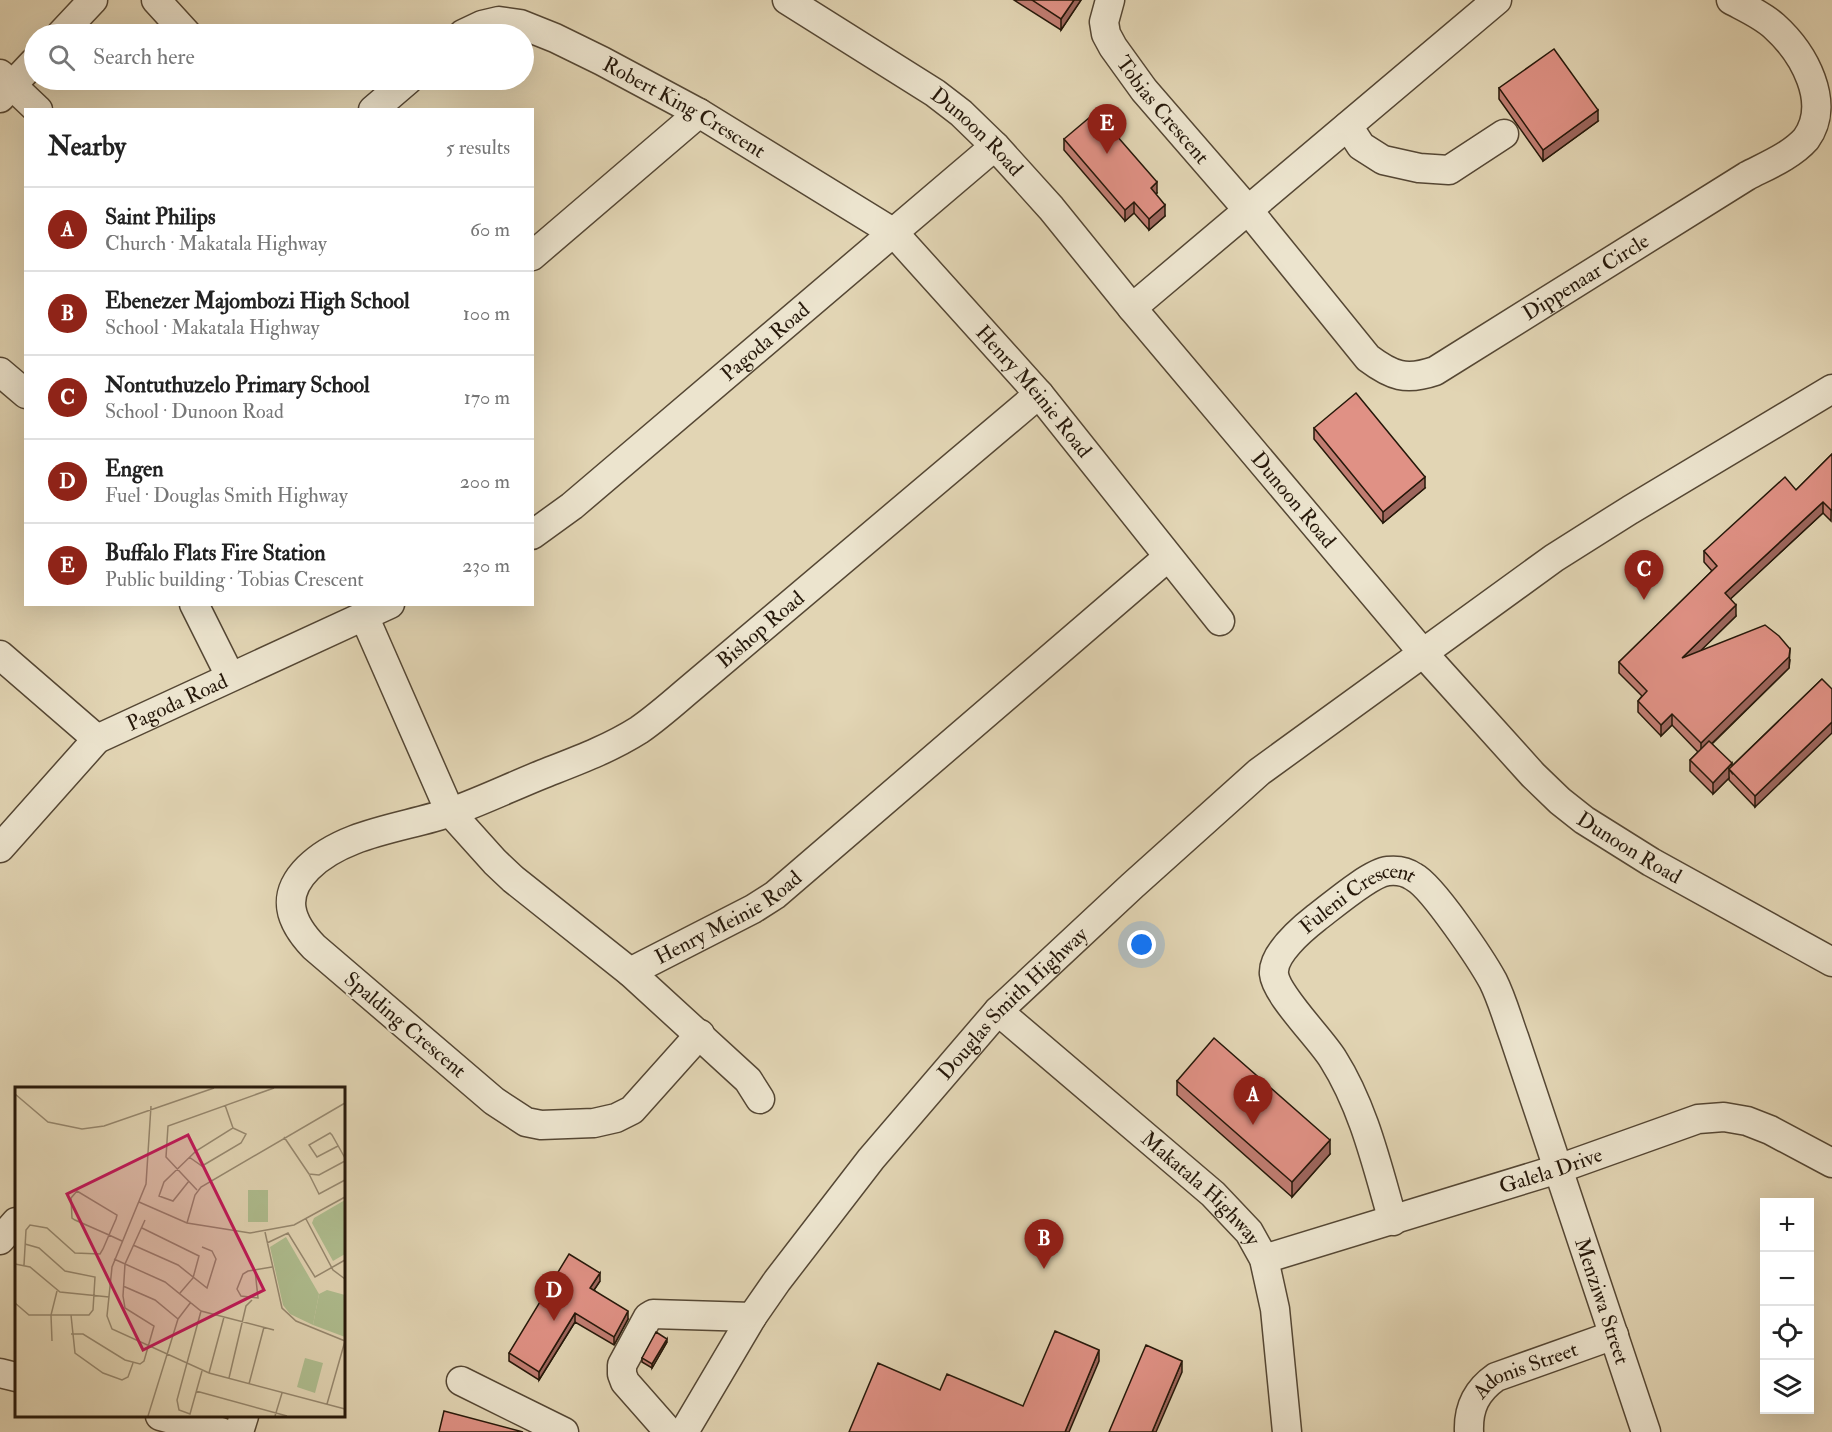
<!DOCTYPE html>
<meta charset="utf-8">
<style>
:root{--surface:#fff;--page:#f2f2f2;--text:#222;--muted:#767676;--line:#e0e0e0;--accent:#8f2418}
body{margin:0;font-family:"IM FELL Double Pica",serif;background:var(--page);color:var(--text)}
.controls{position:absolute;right:18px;bottom:18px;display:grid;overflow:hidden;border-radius:0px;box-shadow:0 6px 24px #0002}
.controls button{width:54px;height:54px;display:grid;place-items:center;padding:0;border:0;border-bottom:2px solid var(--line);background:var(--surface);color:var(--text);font:30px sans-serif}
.you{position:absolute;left:1142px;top:945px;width:21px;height:21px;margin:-15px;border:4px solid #fff;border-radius:50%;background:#1a73e8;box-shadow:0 0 0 9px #1a73e833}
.badge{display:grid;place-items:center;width:39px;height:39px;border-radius:50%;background:var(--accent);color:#fff;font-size:20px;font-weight:700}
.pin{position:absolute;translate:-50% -50px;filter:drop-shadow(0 2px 3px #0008)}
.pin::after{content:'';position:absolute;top:32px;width:21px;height:18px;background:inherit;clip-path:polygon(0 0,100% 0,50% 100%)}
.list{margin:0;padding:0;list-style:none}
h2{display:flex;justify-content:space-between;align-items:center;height:78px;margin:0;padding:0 24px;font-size:26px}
h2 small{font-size:20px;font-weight:400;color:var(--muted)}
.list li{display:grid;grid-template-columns:39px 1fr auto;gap:18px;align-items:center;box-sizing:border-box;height:84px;padding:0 24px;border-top:2px solid var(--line)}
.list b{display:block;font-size:22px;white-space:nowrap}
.list p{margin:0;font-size:20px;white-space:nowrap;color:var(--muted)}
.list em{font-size:20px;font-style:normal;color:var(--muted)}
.icon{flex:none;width:33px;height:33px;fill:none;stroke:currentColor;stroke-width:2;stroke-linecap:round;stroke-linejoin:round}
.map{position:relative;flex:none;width:1832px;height:1432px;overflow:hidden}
.search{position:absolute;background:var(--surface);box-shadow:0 6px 24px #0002;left:24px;top:24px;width:510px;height:66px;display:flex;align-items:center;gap:15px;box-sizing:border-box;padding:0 21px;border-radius:33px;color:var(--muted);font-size:22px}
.panel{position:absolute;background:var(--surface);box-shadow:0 6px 24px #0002;left:24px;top:108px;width:510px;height:498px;border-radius:0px}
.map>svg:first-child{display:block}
</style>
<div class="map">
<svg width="1832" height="1432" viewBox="0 0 1832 1432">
<rect width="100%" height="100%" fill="#e2d5b4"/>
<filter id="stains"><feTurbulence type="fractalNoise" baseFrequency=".00333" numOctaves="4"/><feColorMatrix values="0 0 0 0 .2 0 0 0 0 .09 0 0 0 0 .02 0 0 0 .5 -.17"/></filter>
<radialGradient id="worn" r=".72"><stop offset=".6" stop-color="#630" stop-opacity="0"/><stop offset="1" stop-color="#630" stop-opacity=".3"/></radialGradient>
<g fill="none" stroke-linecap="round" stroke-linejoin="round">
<g stroke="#554734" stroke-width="31">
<g id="minor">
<path d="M156 0 187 34"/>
<path id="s1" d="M787 0 935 93 961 113 995 146 1051 208 1132 308 1423 653 1533 775 1560 801 1584 820 1651 862 1832 962"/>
<path id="s2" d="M1110 0 1104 22 1106 34 1113 47 1144 90 1248 210 1368 358C1392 376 1406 381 1435 371L1747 176C1766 166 1791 156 1806 139 1832 103 1804 53 1774 26 1762 15 1746 8 1731 0"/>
<path d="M61 34 93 0"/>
<path id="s3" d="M463 34 482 25 499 21 520 24 555 38 602 61 699 113 894 233 1039 394 1220 621"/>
<path d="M0 74 38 110"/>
<path d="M0 98 34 62"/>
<path d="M373 110 408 80"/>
<path d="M1348 126 1361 146 1383 160 1419 168 1449 170 1504 134"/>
<path d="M532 256 699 113"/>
<path d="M1132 308 1497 0"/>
<path d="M0 372 26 394"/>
<path id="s4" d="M532 535 572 506 995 146"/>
<path d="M194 604 230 676"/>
<path id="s5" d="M364 616 450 812 495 862 513 879 630 972 753 909 775 895 1168 557"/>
<path d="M0 655 97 739"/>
<path id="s6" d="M0 848 97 739 390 604"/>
<path d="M630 972 748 1080 760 1099"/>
<path id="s7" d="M998 1011 1213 1194 1249 1232 1264 1259 1275 1309 1287 1432"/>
<path id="s8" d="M700 1034 632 1110 616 1118 594 1123 541 1125 526 1122 494 1101 314 947C290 922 280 896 308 868 344 832 405 828 451 812 482 801 513 786 543 774 576 761 609 749 639 730 655 719 670 706 685 693L1039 394"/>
<path id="s9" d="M1393 1221C1377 1166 1364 1108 1333 1059 1321 1039 1276 995 1274 974 1272 954 1302 929 1316 918 1332 906 1370 873 1388 871 1397 870 1407 872 1414 877 1433 887 1482 961 1493 981 1502 999 1507 1018 1514 1037L1646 1432"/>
<path d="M0 1240 16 1222"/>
<path id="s10" d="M1264 1259 1558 1169 1698 1119 1724 1117 1747 1121 1770 1130 1832 1163"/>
<path d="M0 1373 16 1377"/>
<path d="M461 1381 564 1432"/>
<path d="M160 1416 221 1432"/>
<path d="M239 1432 244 1416"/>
<path d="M669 1432 625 1382 622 1374V1365L648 1317 653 1314 752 1317"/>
<path id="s11" d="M684 1432 752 1317 777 1281 871 1159 998 1011 1132 886 1259 772 1554 558 1630 510 1832 389"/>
<path id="s12" d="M1469 1432C1468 1408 1476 1391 1496 1377L1614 1335"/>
</g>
</g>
<use href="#minor" stroke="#ece4ce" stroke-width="28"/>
</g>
<path fill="#c17d72" stroke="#26180a" stroke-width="1.5" d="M1014 0H1081L1061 30Z
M1499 88 1598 121 1543 161 1499 99Z
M1064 139 1157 193 1156 194 1165 216 1149 230 1134 213 1125 221 1064 150Z
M1314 428 1425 488 1383 523 1314 439Z
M1832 454 1831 521 1823 513 1730 599 1736 616 1701 650 1790 660 1789 668 1712 744 1732 766 1822 679 1755 807 1729 780V778L1713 794 1690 771V760L1698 752 1672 725 1661 736 1638 712V701L1642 696 1619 673V662L1712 571 1704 562V551L1796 490Z
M1177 1081 1330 1154 1292 1197 1177 1095Z
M600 1281 594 1290 628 1319 614 1345 575 1322 539 1380 509 1361V1353Z
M667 1342 652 1368 642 1362V1358Z"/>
<path fill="#9d665d" stroke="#26180a" stroke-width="1.5" d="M1074 0H1081L1061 30V19Z
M1598 110V121L1543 161V150Z
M1157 182V193L1151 199V188Z
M1134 202V213L1125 221V210Z
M1165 205V216L1149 230V219Z
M1425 477V488L1383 523V512Z
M1823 502V513L1725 604V593Z
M1736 605V616L1682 669V658Z
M1790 649 1789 668 1701 754V743Z
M1672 714V725L1661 736V725Z
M1832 722V733L1755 807V796Z
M1732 763V773L1729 769V778L1713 794V783Z
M1330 1140V1154L1292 1197V1182Z
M600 1273V1281L590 1296V1288Z
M628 1311V1319L614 1345V1337Z
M575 1313V1322L539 1380V1372Z
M667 1339V1342L652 1368V1364Z
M1099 1350V1361L1069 1432H1065Z
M1182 1361V1372L1156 1432H1152Z"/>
<path fill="#e09185" stroke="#26180a" stroke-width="1.5" d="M1032 0H1074L1061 19Z
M1554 49 1598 110 1543 150 1499 88Z
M1096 112 1157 182 1151 188 1165 205 1149 219 1134 202 1125 210 1064 139Z
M1356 393 1425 477 1383 512 1314 428Z
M1832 454V510H1831L1823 502 1725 593 1736 605 1682 658 1765 625 1779 636 1790 649 1789 657 1701 743 1672 714 1661 725 1638 701 1647 691 1619 662 1717 566 1704 551 1785 477 1796 490Z
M1822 679 1832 689V722L1755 796 1729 769Z
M1709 741 1732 763 1713 783 1690 760Z
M1214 1038 1330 1140 1292 1182 1177 1081Z
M569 1254 600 1273 590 1288 628 1311 614 1337 575 1313 539 1372 509 1353Z
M1055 1331 1099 1350 1065 1432H849L878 1363 940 1390 947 1374 1023 1406Z
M656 1332 667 1339 652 1364 642 1358Z
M1146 1345 1182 1361 1152 1432H1109Z
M444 1411 523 1432H439Z"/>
<g text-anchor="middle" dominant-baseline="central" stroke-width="4.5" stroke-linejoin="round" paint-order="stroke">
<g font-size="21" fill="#26180a" stroke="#ece4ce">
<text stroke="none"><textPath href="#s3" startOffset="244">Robert King Crescent</textPath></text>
<text stroke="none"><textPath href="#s2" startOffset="130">Tobias Crescent</textPath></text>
<text stroke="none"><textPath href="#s1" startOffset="232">Dunoon Road</textPath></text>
<text stroke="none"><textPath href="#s2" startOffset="702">Dippenaar Circle</textPath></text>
<text stroke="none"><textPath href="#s4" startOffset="303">Pagoda Road</textPath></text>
<text stroke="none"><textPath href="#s3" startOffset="700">Henry Meinie Road</textPath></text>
<text stroke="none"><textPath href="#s1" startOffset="718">Dunoon Road</textPath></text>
<text stroke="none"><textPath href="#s8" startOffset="1095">Bishop Road</textPath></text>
<text stroke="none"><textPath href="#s6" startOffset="234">Pagoda Road</textPath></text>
<text stroke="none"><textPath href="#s1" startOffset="1204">Dunoon Road</textPath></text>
<text stroke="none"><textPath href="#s9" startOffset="398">Fuleni Crescent</textPath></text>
<text stroke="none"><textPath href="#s5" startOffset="568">Henry Meinie Road</textPath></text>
<text stroke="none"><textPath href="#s11" startOffset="542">Douglas Smith Highway</textPath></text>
<text transform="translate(405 1025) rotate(40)">Spalding Crescent</text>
<text stroke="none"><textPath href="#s10" startOffset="300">Galela Drive</textPath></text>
<text stroke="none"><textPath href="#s7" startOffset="270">Makatala Highway</textPath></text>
<text stroke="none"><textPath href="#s9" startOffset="933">Menziwa Street</textPath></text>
<text stroke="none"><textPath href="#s12" startOffset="94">Adonis Street</textPath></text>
</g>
</g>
<g transform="translate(15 1087)">
<rect width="330" height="330" fill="#e2d5b4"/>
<path d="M312 203 330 208V250L298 238 304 207Z" fill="#afbe90"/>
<path d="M271 150 304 207 298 238 275 227 268 218 255 160Z" fill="#afbe90"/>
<path d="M233 103H253V135H233ZM330 113V167L318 174 297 136 299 131ZM290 271 308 276 300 306 282 300Z" fill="#afbe90"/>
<path fill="none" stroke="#978970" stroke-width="1.5" d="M0 7 33 35 67 42 89 39 199 1M136 19 131 97 97 180 92 229 97 242 194 286 330 322M269 50 294 87 304 88 330 74M323 59 302 70 294 58 315 46 317 48 330 71M174 70 187 79 226 56 231 47 218 41M294 87 304 107 330 93M174 94 158 114 144 109 149 95 181 64 218 41 210 18M182 103 151 70 153 39 259 1M124 115 172 136 235 146 279 138 330 110M291 132 318 183 330 192M172 136 180 108 186 100 330 16M127 141 184 169 178 191 165 206M250 145 267 221 281 234 330 254M252 156 273 146 300 190 330 173M118 158 163 178 192 201 201 172 197 164 187 160M99 172 150 195 186 224 259 243M0 177 15 180 45 205 94 210M9 178 11 143 15 138 32 141 60 166 85 167 88 162 94 148 101 132 102 128 62 104 56 111 57 131 60 133 94 148 107 154M240 183 243 211 226 209 222 202 228 187 233 184 257 180M108 199 140 213 163 232 133 329M0 216 14 228H74L78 223 80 190 50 184 24 161 10 157M186 224 162 313 164 323 175 327 187 284M56 228 60 266 88 286 107 293 113 290 118 276M163 232 176 215M56 247H68L110 273 125 277 129 274 139 239 110 221 108 209 110 177 130 133M37 254 36 228 42 204M194 286 209 230M214 291 231 219 237 213M234 297 249 240M181 304 272 329M312 317 330 254M260 329 267 306"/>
<path fill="#c2185b" fill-opacity="0.15" stroke="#c2185b" stroke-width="3" d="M173 48 249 203 128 263 52 107Z"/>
<rect width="330" height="330" fill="none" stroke="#26180a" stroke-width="3"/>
</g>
<rect width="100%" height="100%" filter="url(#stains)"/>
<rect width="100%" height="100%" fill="url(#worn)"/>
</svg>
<div class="controls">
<button>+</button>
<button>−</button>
<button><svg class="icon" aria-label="locate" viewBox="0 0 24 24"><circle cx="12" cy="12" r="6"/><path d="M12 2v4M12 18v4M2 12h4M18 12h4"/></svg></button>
<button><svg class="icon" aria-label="layers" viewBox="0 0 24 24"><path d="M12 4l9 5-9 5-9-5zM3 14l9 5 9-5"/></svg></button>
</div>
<div class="you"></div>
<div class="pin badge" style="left:1253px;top:1125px">A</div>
<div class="pin badge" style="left:1044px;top:1269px">B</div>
<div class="pin badge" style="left:1644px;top:600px">C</div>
<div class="pin badge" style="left:554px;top:1321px">D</div>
<div class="pin badge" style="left:1107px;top:154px">E</div>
<div class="search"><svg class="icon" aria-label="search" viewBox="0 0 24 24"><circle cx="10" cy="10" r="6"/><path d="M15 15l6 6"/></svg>Search here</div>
<section class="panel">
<h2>Nearby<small>5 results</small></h2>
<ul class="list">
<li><span class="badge">A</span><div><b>Saint Philips</b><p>Church · Makatala Highway</p></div><em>60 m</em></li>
<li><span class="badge">B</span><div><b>Ebenezer Majombozi High School</b><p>School · Makatala Highway</p></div><em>100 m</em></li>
<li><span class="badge">C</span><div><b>Nontuthuzelo Primary School</b><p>School · Dunoon Road</p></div><em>170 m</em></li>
<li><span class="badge">D</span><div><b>Engen</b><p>Fuel · Douglas Smith Highway</p></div><em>200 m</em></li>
<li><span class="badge">E</span><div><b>Buffalo Flats Fire Station</b><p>Public building · Tobias Crescent</p></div><em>230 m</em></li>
</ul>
</section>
</div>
